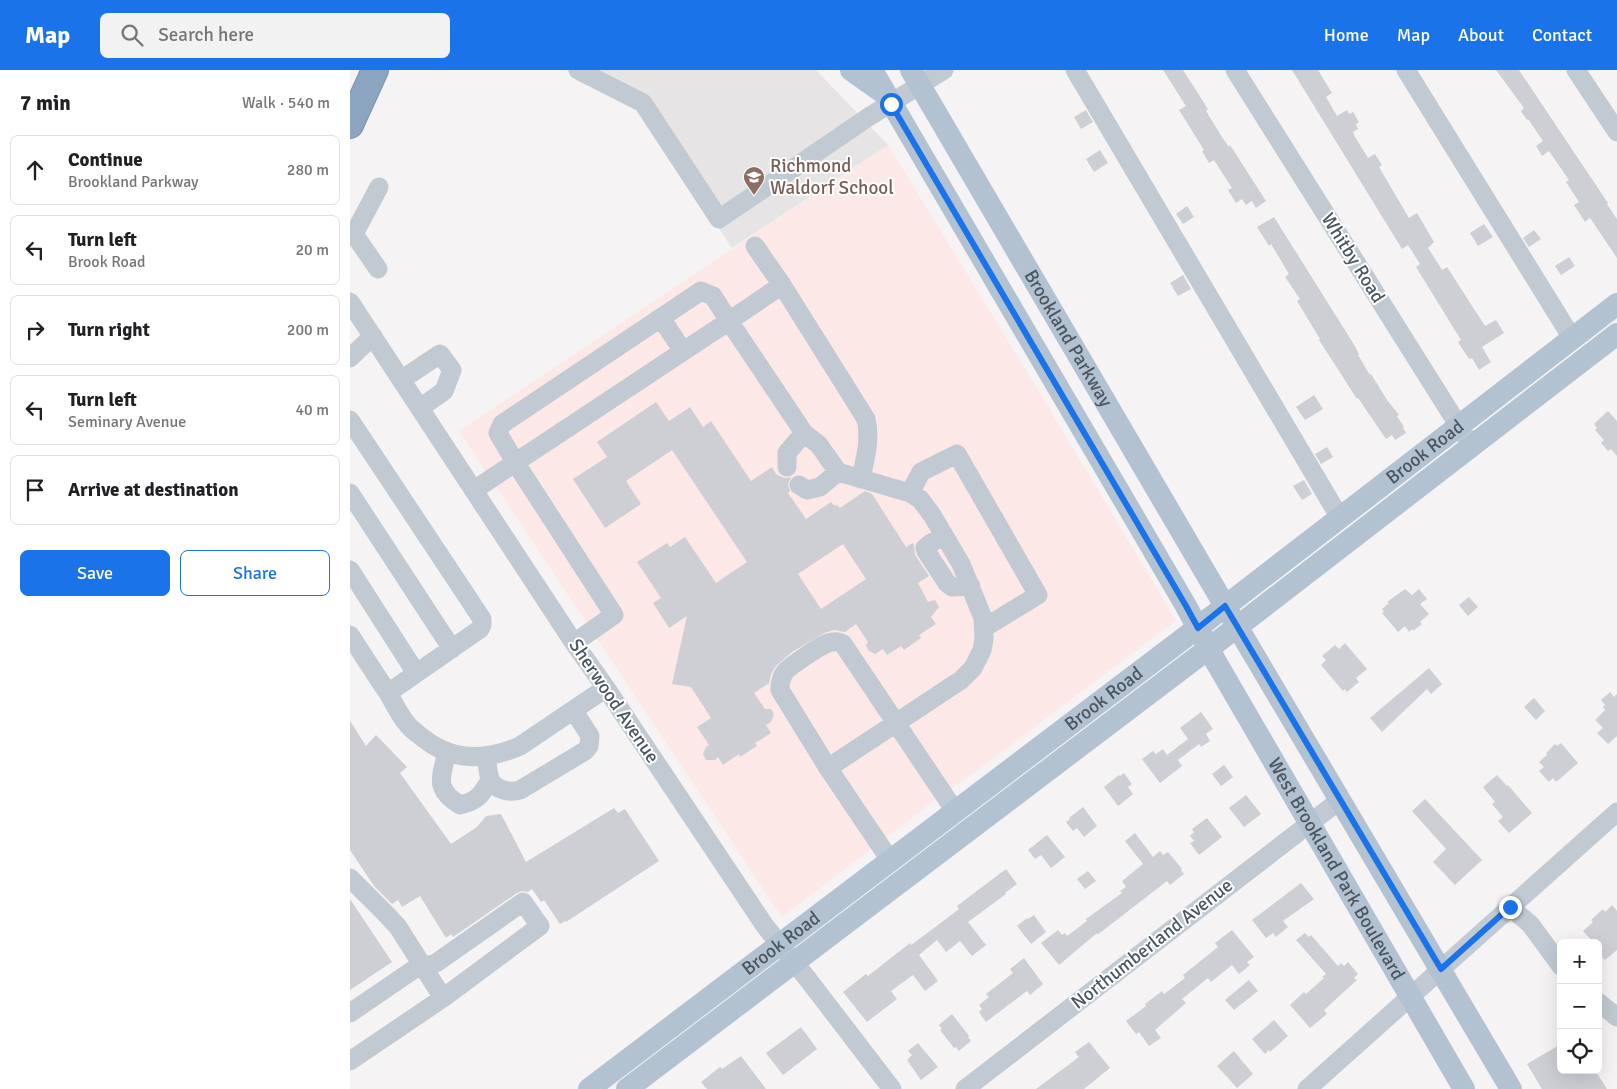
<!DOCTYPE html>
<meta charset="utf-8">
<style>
:root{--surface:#fff;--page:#f2f2f2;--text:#202124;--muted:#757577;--line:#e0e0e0;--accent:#1a73e8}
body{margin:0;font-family:Signika,sans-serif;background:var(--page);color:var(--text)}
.controls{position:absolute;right:15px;bottom:15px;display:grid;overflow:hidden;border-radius:8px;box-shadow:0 5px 20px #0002}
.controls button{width:45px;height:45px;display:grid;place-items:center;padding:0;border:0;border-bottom:1px solid var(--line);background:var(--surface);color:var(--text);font:25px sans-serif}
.stop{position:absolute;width:15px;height:15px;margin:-11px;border:4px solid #1a73e8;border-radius:50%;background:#fff}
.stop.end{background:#1a73e8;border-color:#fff;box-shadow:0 1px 5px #0008}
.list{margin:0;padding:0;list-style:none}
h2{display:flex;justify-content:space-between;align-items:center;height:65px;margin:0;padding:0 20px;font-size:21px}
h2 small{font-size:16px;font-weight:400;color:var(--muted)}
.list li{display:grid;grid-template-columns:32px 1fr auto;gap:15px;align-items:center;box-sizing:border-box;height:70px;margin:0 10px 10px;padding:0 10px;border:1px solid var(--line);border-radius:8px}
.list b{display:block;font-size:19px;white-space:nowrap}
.list p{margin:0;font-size:16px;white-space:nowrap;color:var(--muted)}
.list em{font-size:16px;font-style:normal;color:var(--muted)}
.actions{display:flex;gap:10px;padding:15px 20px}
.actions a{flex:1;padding:11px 0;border:1px solid var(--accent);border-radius:8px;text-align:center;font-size:18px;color:var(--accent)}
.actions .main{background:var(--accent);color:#fff}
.icon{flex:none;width:28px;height:28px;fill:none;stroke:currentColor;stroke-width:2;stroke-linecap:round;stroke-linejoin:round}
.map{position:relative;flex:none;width:1267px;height:1019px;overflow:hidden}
header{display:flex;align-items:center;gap:30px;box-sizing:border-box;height:70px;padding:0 25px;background:var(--accent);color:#fff}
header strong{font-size:24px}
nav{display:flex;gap:28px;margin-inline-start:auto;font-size:18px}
.search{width:350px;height:45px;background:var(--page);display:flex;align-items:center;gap:12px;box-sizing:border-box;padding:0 18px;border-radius:8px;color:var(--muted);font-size:19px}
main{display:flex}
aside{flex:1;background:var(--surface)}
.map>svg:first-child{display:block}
</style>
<header>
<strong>Map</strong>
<div class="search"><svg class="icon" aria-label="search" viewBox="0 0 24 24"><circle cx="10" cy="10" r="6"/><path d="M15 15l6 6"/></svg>Search here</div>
<nav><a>Home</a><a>Map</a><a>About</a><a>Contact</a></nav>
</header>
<main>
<aside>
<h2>7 min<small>Walk · 540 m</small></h2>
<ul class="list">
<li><svg class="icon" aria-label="ahead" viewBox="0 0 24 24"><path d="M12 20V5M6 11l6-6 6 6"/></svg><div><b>Continue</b><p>Brookland Parkway</p></div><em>280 m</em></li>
<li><svg class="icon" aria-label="left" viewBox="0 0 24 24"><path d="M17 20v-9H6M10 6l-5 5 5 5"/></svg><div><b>Turn left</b><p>Brook Road</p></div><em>20 m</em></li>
<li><svg class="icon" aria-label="right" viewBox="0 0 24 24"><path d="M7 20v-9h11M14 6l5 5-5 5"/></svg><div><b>Turn right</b></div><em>200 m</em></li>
<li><svg class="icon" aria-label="left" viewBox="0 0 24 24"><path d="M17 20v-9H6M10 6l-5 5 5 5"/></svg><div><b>Turn left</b><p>Seminary Avenue</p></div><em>40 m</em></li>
<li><svg class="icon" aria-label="arrive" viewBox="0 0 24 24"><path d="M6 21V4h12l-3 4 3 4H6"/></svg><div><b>Arrive at destination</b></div></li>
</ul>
<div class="actions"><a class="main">Save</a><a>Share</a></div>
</aside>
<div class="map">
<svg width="1267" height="1019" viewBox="0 0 1267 1019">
<rect width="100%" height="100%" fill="#f5f3f3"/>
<path fill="#e6e4e5" d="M217 0H466L538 75 382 178 287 35Z"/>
<path fill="#fce8e6" d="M538 75 682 310 826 550 633 696 589 727 432 847 109 361Z"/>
<path fill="#cdcfd5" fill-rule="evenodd" d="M813 0H833L858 39 856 41 872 67 879 77 880 75 916 131 906 138 902 131 896 135 892 129 886 133 878 120 882 118 864 90 859 93 852 81 854 80 829 40 836 36Z
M942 0H968L982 23 976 27 987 46 997 40 999 44 1003 42 1009 52 1006 54 1008 59 1003 62 1005 67 1018 88 1025 84 1032 95 1029 97 1059 148 1067 143 1084 172 1078 178 1092 200 1097 197 1135 256 1146 250 1154 263 1132 277 1141 292 1129 300 1122 288 1119 289 1108 272 1111 270 1066 197 1070 194 1058 175 1052 179Z
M1146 0H1169L1258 133 1257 134 1267 149V188L1240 148 1235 152 1224 135 1229 132 1216 112 1219 110 1199 81 1192 86 1186 76 1193 71 1178 49 1177 50 1171 41 1174 38Z
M736 40 743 52 731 59 724 47Z
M750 80 758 93 744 102 736 89Z
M837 136 844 147 833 154 826 144Z
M924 147 1003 273 1009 284 1008 285 1020 305 1021 304 1037 330 1049 345 1047 346 1054 357 1053 358 1056 363 1045 370 1042 365 1036 369 1008 328 1007 329 969 270 970 269 947 231 950 229 935 207 939 204 921 174 919 176 907 157Z
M1134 154 1143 167 1128 176 1120 163Z
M1184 160 1191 169 1179 177 1173 168Z
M1219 187 1225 196 1211 205 1205 196Z
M833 205 841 219 828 226 820 213Z
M964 325 973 339 955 350 946 337Z
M306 332 319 351 340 337 353 357 361 351 401 411 422 397 426 404 432 407 437 408 441 407 438 414 440 421 438 423 456 449 481 432 485 436 487 435 490 438 515 421 522 424 556 477 563 473 564 475 565 485 579 506 568 513 578 532 585 530 589 537 581 547 586 554 569 565 571 568 554 580 551 576 537 585 533 579 525 584 518 580 516 575 518 572 506 554 495 562 484 560 474 563 442 582 426 596 421 604 419 613 404 623 415 639H421L424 644 421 652 416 655 421 663 405 673 407 676 390 687 389 684 373 695 368 687 365 690H356L353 684 356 677 359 675 347 657 361 648 341 617 322 614 337 546 319 558 303 533 311 528 287 492 317 473 320 477 335 467 366 513 397 492 322 380 276 411 291 434 255 458 223 409 257 387 247 372ZM493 474 516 509 471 539 448 504Z
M1258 341 1267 351V386L1261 379 1258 381 1251 373 1254 370 1245 360 1247 358 1244 354Z
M977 377 983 387 971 394 965 384Z
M954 410 962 424 952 430 943 416Z
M1055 519 1062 525 1069 519 1077 529 1070 534 1079 544 1070 552 1072 554 1063 561 1062 559 1059 562 1055 556 1048 562 1032 543 1034 542 1032 539 1039 533 1037 532Z
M1119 527 1128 537 1118 546 1109 535Z
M995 573 1017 599 1006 608 1009 612 997 622 995 619 993 621 971 595 976 590 972 586 985 575 989 579Z
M1079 598 1092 614 1081 624 1077 619 1032 662 1020 648Z
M1260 622 1264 627 1267 624V666L1258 674 1247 663 1253 658 1245 650 1255 640 1253 637 1255 635 1251 630Z
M1184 628 1195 641 1186 650 1174 637Z
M851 642 863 659 856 664 860 671 851 677 849 674 828 690 832 696 810 713 792 689 803 681 806 684 813 679 817 685 838 669 830 658Z
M0 651 16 676 26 665 57 697 50 703 101 774 127 757 136 746 151 744 176 792 264 738 268 743 275 739 309 791 216 852 215 851 210 854 194 830 191 832 182 819 178 822 172 821 167 823 103 867 101 864 96 868 70 826 52 837 48 830 42 834 24 816 0 780Z
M1211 673 1228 693 1206 712 1203 708 1199 712 1189 701 1194 697 1189 692 1197 685 1196 683 1205 674 1207 676Z
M874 695 883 707 871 716 862 704Z
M774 703 782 714 778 717 783 724 768 736 754 717 769 705 770 706Z
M1147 705 1157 716 1158 715 1182 743 1159 763 1148 751 1153 747 1142 734 1145 732 1133 717Z
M896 725 911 744 894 757 879 738Z
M1075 729 1132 790 1105 815 1083 792 1096 779 1062 741Z
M733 737 747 756 734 767 727 758 723 761 716 752 720 749 719 748Z
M857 748 872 767 849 785 840 773 844 771 840 766 844 762 842 759Z
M785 763 803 787 810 781 813 785 818 782 832 799 831 800 834 804 820 815 817 811 768 849 747 865V863L709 895 691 873 708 860 712 865 715 863 717 866 737 851 736 849 772 823 770 821 776 817 772 811 793 794 775 771Z
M697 765 715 787 701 798 691 785 685 789 678 780Z
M656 799 667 814 655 823 656 824 618 852 636 875 622 886 610 871 596 882 587 870 569 885 588 911 575 921 563 905 541 921 547 929 517 952 493 922 516 904 518 906 560 873 561 875 588 855 609 839 607 836Z
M738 801 746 811 735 819 727 809Z
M951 813 964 829 933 851 938 857 926 867 923 863 916 868 902 850Z
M0 829 42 892 0 920Z
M1262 835 1267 841V880L1255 890 1248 883V873H1244L1233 861 1243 852 1241 850 1253 839 1255 842Z
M684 845 696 862 681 874 667 856 677 848 678 849Z
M882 860 904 887 897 892 900 895 889 904 882 895 861 912 858 908 832 929 836 933 805 960 811 968 799 976 789 962 786 964 776 951 796 936 795 934 812 921 814 924 835 908 833 905 868 877 865 873Z
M955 863 959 867 961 865 988 896 991 893 994 896 998 892 1008 904 1004 908 1007 910 974 940 977 944 960 958 940 935 954 922 956 924 974 908 972 907 976 904 946 870Z
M674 888 693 914 680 925 677 921 636 952 629 942 632 939 629 935 639 927 636 924 663 903 660 899Z
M899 910 908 921 884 940 875 930Z
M602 944 619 966 618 967 621 971 609 981 606 977 604 978 590 960 592 959 589 955Z
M924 950 938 966 920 982 919 980 915 984 902 969Z
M451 957 467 979 433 1005 416 983Z
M739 972 760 998 734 1019H686L729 987 725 982Z
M568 973 588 997 571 1010 557 990 562 985 558 981Z
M1211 974V1000H1245L1257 1019H1192L1177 994Z
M884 981 903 1004 887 1018 867 996Z
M391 986 416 1019H357L351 1012 370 997 372 999Z"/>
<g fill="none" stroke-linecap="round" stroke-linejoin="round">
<g stroke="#7690ad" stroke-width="28">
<path id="highway" d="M0 55 25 0"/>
</g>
<path stroke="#c1cad2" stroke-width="19" d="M228 0 293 33 369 149 517 48 594 0
M725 0 990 448
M885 0 1122 377
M1056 0 1222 268
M1226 0 1267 62
M405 176 432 215
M28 199 4 164 29 117
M0 232 224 573 256 618 415 856 460 912 542 1019
M311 248 333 281
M0 288 23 266
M51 310 90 284 102 300 94 321 70 338
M0 350 132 549V555L130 559 38 623
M437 397V383L454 363
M449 415 457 420 470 417 488 402
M124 420 379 251 454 363 469 375 488 402 560 423 570 429 582 445 611 494 633 548 634 569 632 580 623 598 611 610 478 698 540 790
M0 423 102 579
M560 423 571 402 607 384 688 525 634 558
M594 466 581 473 575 478 576 481 597 513 602 517 621 516
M0 500 66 603
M0 565C13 585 25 604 38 623 44 633 50 646 58 655 62 660 68 664 73 668 103 692 136 691 170 676L256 618
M224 573 264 545 165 392 148 363 152 354 351 221 363 226 379 251 432 215 516 349C521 369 515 389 511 409
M97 682C91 708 84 719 110 735 128 731 131 725 140 710
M136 686C138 693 137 704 141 711 146 720 160 723 170 720L235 681 239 676 240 666 224 641
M478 698 430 620C430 614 431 607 435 602 440 596 471 575 478 573 484 571 488 571 493 574L605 741
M0 808 37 845 48 857 93 928
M1160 837 1180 854 1211 896
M1248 932 1267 947
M0 943 63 900 86 893 173 832 190 856 93 928 0 991
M615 1019 990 730
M957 1019 1267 742"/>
<g stroke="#b3c2d1" stroke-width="22">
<path d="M501 0 532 22"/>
<path id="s1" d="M522 0 836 536 866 592 1114 1019"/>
<path id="s2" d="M561 0 875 536 1161 1019"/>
<path id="s3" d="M239 1019 838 565 1267 234"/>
<path d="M277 1019 887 557 1267 264"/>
</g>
<use href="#highway" stroke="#8ba5c1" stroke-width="26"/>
</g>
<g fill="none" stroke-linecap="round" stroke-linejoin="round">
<path stroke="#1a73e8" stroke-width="6" d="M541 34 836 536 848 558 875 536 1091 899 1160 837"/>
</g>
<defs>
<g id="school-pin" transform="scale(1.125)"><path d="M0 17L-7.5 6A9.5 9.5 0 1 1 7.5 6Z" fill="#8d6e63" stroke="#fff"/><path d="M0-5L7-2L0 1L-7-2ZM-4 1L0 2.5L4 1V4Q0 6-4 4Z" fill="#fff"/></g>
</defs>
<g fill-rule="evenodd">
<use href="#school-pin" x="404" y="107"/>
</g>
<g text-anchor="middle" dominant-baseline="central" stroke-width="4" stroke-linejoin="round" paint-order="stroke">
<g font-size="19" fill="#785e54" stroke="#fff" text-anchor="start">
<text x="420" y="96">Richmond<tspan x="420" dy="22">Waldorf School</tspan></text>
</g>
<g font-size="19" fill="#4a5661" stroke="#fff">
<text transform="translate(1003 188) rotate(58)">Whitby Road</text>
<text stroke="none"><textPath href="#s2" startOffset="311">Brookland Parkway</textPath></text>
<text stroke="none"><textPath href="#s3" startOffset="1051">Brook Road</textPath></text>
<text stroke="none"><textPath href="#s3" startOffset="646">Brook Road</textPath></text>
<text transform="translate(264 631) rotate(56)">Sherwood Avenue</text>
<text stroke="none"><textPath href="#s1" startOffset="924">West Brookland Park Boulevard</textPath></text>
<text stroke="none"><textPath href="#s3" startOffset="241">Brook Road</textPath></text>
<text transform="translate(802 874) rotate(-38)">Northumberland Avenue</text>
</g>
</g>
</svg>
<div class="controls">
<button>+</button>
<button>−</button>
<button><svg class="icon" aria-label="locate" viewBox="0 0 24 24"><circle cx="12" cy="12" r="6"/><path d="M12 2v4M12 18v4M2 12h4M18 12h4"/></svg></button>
</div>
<div class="stop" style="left:541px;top:34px"></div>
<div class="stop end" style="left:1160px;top:837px"></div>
</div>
</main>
